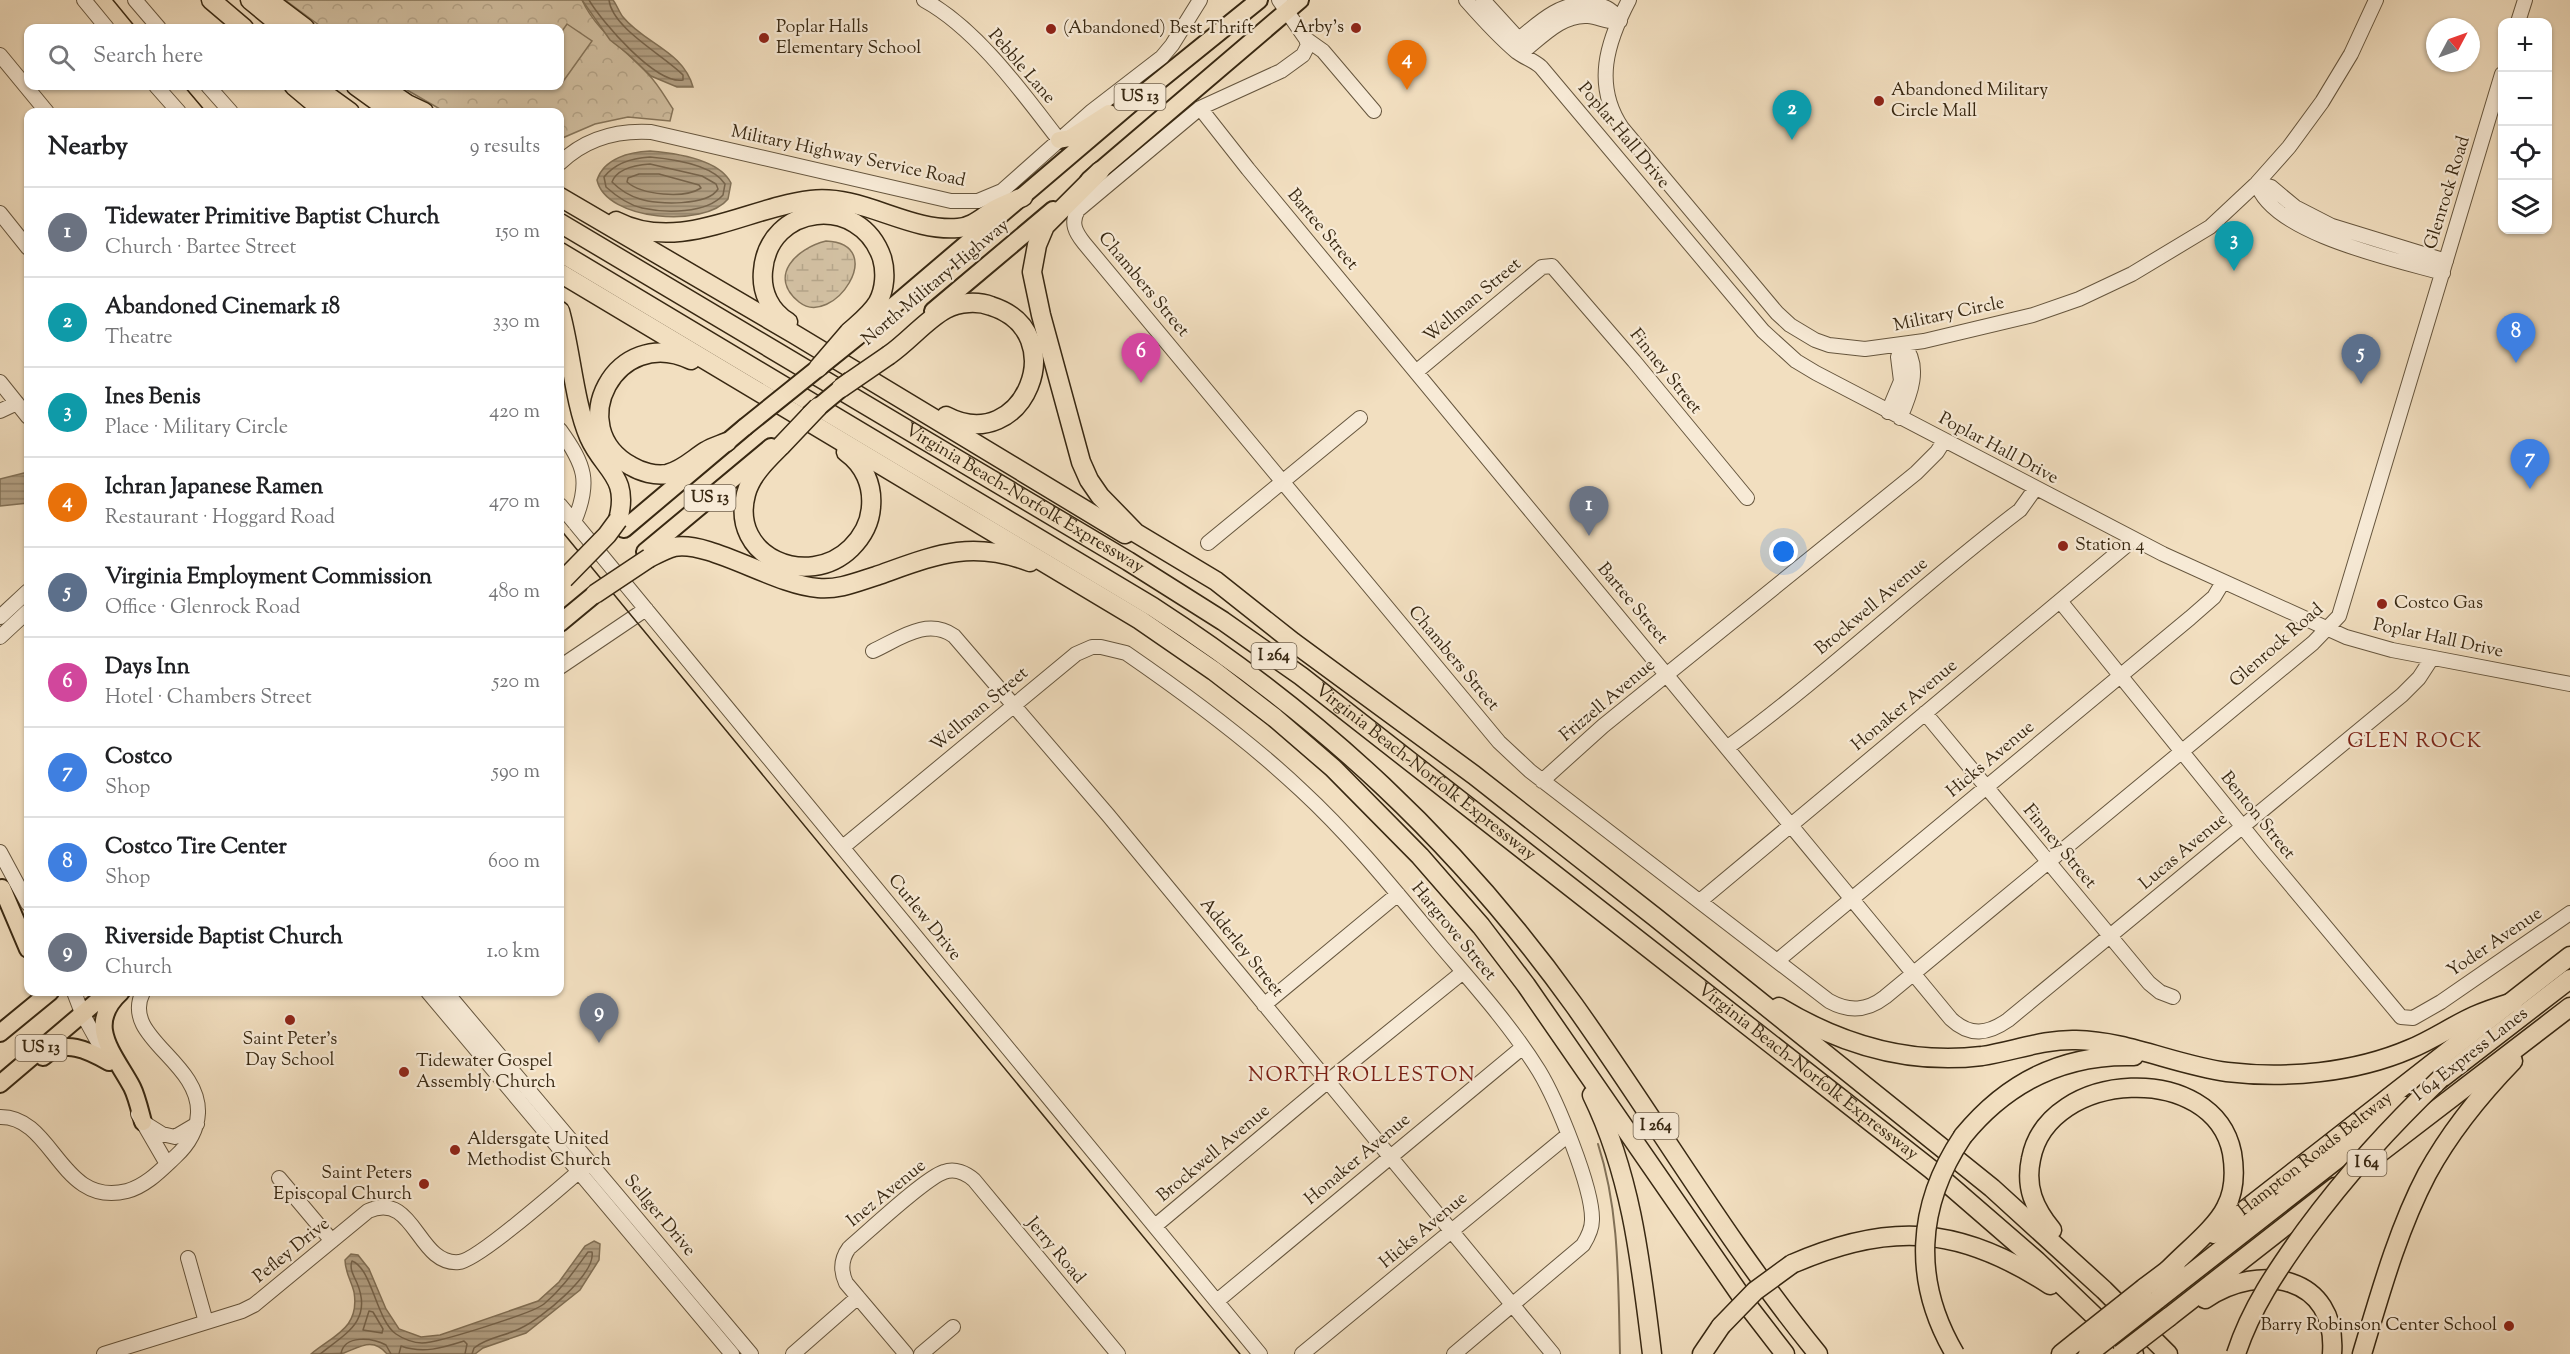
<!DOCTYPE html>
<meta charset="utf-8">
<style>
:root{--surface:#fff;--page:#f2f2f2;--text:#202124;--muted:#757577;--line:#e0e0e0;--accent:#db2777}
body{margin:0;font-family:"Sorts Mill Goudy",serif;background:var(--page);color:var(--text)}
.controls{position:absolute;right:18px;top:18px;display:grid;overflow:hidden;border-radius:12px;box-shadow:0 2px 4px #0004}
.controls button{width:54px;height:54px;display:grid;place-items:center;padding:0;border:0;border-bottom:2px solid var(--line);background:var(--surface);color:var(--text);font:30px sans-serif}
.compass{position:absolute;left:2426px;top:18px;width:54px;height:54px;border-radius:50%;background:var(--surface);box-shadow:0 2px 4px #0004;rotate:49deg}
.you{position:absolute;left:1784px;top:552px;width:21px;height:21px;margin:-15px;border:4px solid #fff;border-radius:50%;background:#1a73e8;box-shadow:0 0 0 9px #1a73e833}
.badge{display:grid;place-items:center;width:39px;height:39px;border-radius:50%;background:var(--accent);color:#fff;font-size:20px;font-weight:700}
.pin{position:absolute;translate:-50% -50px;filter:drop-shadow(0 2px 3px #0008)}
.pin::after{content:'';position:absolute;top:32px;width:21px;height:18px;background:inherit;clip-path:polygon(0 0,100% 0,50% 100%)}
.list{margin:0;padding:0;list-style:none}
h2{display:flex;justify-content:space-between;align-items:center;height:78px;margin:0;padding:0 24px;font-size:26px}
h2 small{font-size:20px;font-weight:400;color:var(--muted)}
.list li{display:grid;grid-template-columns:39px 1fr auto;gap:18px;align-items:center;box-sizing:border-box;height:90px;padding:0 24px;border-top:2px solid var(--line)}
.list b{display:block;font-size:22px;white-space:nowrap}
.list p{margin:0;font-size:20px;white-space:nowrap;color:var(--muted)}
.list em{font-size:20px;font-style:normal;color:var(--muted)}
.icon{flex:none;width:33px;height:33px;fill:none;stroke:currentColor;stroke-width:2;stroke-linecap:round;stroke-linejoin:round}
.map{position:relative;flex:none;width:2570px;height:1354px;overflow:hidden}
.search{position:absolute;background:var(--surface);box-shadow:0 2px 4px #0004;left:24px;top:24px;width:540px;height:66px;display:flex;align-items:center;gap:15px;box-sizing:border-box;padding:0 21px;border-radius:12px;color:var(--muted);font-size:22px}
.panel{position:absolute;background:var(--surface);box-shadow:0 2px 4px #0004;left:24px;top:108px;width:540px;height:888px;border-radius:12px}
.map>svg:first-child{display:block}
</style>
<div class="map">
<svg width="2570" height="1354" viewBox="0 0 2570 1354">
<defs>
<pattern id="wetland-marsh" width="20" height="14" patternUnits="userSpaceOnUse" patternTransform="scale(1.5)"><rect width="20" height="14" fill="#d2c0a2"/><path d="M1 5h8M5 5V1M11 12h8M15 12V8" fill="none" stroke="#b5a58a"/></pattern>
<pattern id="park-crowns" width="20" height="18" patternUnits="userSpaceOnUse" patternTransform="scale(1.5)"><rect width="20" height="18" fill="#d2c0a2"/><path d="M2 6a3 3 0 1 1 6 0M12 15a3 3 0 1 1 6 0" fill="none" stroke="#b5a58a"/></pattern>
<pattern id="water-rules" width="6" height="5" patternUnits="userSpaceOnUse" patternTransform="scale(1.5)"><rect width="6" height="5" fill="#b3a185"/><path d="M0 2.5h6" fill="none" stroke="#93836b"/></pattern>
</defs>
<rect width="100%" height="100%" fill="#f2dfc0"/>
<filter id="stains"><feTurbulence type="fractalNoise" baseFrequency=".00333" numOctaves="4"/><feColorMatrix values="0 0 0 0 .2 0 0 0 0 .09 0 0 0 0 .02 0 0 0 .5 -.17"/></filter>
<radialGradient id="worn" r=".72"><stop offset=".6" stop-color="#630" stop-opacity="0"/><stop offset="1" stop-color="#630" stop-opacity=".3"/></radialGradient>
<path fill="url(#wetland-marsh)" stroke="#85745a" stroke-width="1.5" d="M826 241C890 244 833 329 799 302 767 276 797 248 826 241Z"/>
<path fill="url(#park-crowns)" stroke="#85745a" stroke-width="1.5" d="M285 0H582C596 31 626 50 648 74 658 84 665 97 673 109L670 121 628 117 595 124 560 139V112H445L400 86H560V28H323Z"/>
<path fill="#d2c0a2" stroke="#85745a" stroke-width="1.5" d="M567 24 592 41 562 83 560 81V34Z"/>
<path fill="url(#water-rules)" stroke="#827157" stroke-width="1.5" d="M582 0H613C617 5 619 12 623 17 645 44 683 51 693 87H677L651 76 628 54 610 40Z
M650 151C674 153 719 159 731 183L728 199C705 228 606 221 597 180 604 158 630 152 650 151Z
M28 472V503L0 506V479Z
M594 1241 600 1244 599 1260 580 1290 526 1333 483 1348 475 1354H387C373 1337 360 1347 344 1353 336 1354 321 1354 311 1354 334 1335 360 1328 354 1292 351 1280 345 1272 345 1260L351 1254 358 1255 369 1269 386 1309 399 1329 421 1337 440 1335 538 1301 559 1282 585 1246Z"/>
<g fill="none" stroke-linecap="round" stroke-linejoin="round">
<path stroke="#76644c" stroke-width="1.5" d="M589 0C602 22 656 85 683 80V75C663 55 612 28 609 0
M650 157C672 159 712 164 725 184L723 195C706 214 665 213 642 208 629 205 616 196 606 187L604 177C615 163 632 158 650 157Z
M650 164 702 176 716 184 718 189C708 206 657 205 640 199 630 196 620 190 612 182 617 168 637 165 650 164Z
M639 174H659L699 185 701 188C684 199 642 195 627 182L628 178Z
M369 1311 373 1312 383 1329 382 1333 363 1330Z
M320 1354C345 1334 373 1321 357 1283 354 1276 349 1269 352 1261 372 1268 376 1320 396 1334 403 1339 414 1343 422 1343 438 1343 533 1313 544 1304 562 1289 574 1271 588 1252H592C596 1274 541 1319 521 1328 506 1336 487 1337 474 1348L472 1354
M341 1354C344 1334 373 1338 386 1345L391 1354
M399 1354 401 1346C423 1354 442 1348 464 1341L467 1344 465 1354"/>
<path stroke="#827157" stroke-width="2" d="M1598 1144C1620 1212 1618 1284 1620 1354"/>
<g stroke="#66563e" stroke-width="16">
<path id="minor" d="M84 0 107 28
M135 0 159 28
M924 0C977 29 1022 92 1059 140
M1279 0 1306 39 1308 45 1303 55 1281 71 1200 108 1078 210C1070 223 1076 233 1084 243L1499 742 1530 771 1829 1001C1849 1012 1867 1011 1885 997L2313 643 2339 616 2502 74
M1466 0C1481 17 1499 37 1517 52 1525 58 1533 60 1541 67L1763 331 1796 361 1816 373 2163 554 2346 637 2392 650 2570 684
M1483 0 1525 46
M1629 0C1607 42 1593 85 1622 128L1777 313 1790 325 1815 340 1829 345 1865 349 1924 341 2033 315 2079 299 2132 274 2210 227 2257 183 2289 147 2322 102 2351 54 2376 0
M2518 22 2525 0
M1306 39 1323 51 1374 111
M1511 46C1535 26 1559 0 1593 4 1606 6 1613 10 1620 21 1607 23 1600 17 1588 16 1561 14 1540 39 1520 54
M0 55 47 112
M156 86 179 112
M208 86 231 112
M1200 108 1248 169 1951 1019C1970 1037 1988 1034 2008 1020L2402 695 2419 678 2432 658
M560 163C585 139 617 130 651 132L951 201H978L1002 191 1092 111 1162 57 1172 45 1200 0
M2257 183C2270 233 2397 260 2443 273
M2257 183 2271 187 2295 207 2332 226 2446 261
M0 213 28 248
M1416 372 1542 267 1552 266 1634 361 1747 498
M0 382 28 417
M0 411 17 403
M1888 412 1901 381 1898 357 1903 344C1922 366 1910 395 1900 418
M560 430C585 465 591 482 574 522
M560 505 1260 1354
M1208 543 1360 418
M2060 601 2263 852 2401 1017 2413 1018 2441 1002 2570 913
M0 617 28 591
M0 637 28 611
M873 651C899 639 927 617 954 636L1108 815 1553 1354
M560 667 646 609
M1925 713 2149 983 2160 992 2173 997
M1728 747C1829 673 1920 586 2020 510L2035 489
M1542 781 1603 726 1916 473 1937 452 1944 441
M843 847 1076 654 1092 647H1101L1126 653C1187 695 1247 739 1301 790 1353 838 1396 892 1441 946 1475 986 1511 1026 1539 1071 1556 1099 1593 1188 1592 1220 1592 1229 1588 1237 1583 1245L1454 1354
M0 852 28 904
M1700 901 2134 539
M1777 961 2190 618 2214 597 2223 582
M74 992 82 1013 108 1060
M428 992 732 1354
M446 992 751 1354
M1264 1005 1398 894
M138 1114 167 1164
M0 1117C54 1116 60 1208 127 1191 146 1186 161 1170 175 1157 188 1145 197 1132 198 1113 200 1061 120 1037 143 992
M146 1124 162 1134 175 1137 197 1124
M279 1178 332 1241
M1155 1226 1327 1082 1463 972
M188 1258 206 1322
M1217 1301 1523 1047
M104 1354 242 1311 254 1305 368 1211C415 1190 417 1266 459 1262 478 1261 570 1179 590 1162
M793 1354 858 1297
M906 1354 846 1283C840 1270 841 1259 849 1248 868 1232 925 1178 944 1172 955 1168 966 1173 974 1180L1118 1354
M921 1354 953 1327
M1302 1354 1568 1135"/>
</g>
<g stroke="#382812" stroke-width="20">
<path id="major" d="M1059 140 1070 138 1109 113
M1089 180 1300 0
M933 311 1053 210
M857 337 1139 97 1259 0
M624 529 745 427
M645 552 771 447
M560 623 595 594
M2 888 28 949
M121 992C85 1025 113 1052 132 1087 137 1097 140 1111 143 1122
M0 1033 50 992
M43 1057C64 1038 88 1050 109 1062
M0 1084 108 992"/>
</g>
<g stroke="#382812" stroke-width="21">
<g id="highway">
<path d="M211 0 244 28"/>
<path d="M250 0 284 28"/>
<path d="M268 0 305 28"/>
<path d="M294 86 325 112"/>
<path d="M314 86 350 112"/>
<path d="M356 86 392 112"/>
<path d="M381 86 407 104 424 112"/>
<path d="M1100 171 1045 226 1037 245 1032 272 1041 315 1081 462 1089 480 1100 496 1136 533 1216 581 1293 642 1474 775 1655 917 1992 1188 2104 1290 2168 1354"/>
<path d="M560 197 794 334 1125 534"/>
<path d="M616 221C680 254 748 207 811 200 862 194 908 232 958 228 973 227 982 217 994 210 1003 205 1014 201 1023 197"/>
<path id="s1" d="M560 223 1128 561 1223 621 1301 676 1932 1170 2037 1261 2134 1354"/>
<path d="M560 252 1153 607C1321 716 1457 842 1574 1005 1656 1120 1729 1245 1818 1354"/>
<path d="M560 273 1140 620 1214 671 1275 718 1333 768 1420 856 1481 926 1526 985 1748 1306 1785 1354"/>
<path d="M560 311C571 350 574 402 589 437 604 471 630 476 618 520"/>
<path d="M788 322C770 311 761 292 763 271 768 204 860 193 882 258 886 272 885 289 878 302 871 314 859 323 849 332"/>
<path d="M889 355C908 342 927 319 946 309 959 302 978 301 991 306 1074 332 1024 457 946 416"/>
<path d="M691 360C616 324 562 428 631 466 641 472 655 476 667 474 683 470 693 459 706 451 712 447 720 445 727 442"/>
<path d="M781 446C767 460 751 475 746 494 729 557 808 590 851 548 862 537 870 523 871 507 873 485 864 465 846 452"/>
<path d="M649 558C657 554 666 549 674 547 709 540 775 585 818 588 838 590 857 582 876 576 933 556 969 539 1030 562"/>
<path d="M1779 1007C1842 1045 1909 1065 1982 1056 2014 1051 2044 1039 2076 1040 2128 1041 2175 1065 2227 1072 2286 1079 2354 1073 2410 1049 2432 1040 2452 1026 2474 1016 2487 1010 2500 1006 2513 1002"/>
<path d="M2429 1088 2570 979"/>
<path d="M1592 1095C1632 1177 1641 1265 1652 1354"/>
<path d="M1963 1136C2007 1082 2064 1054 2134 1056"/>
<path d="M2364 1165 2570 1007"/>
<path d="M2052 1230C2034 1208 2025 1187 2031 1159 2048 1069 2214 1061 2232 1153 2235 1171 2235 1190 2226 1207 2216 1228 2185 1252 2168 1270"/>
<path id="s2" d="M2214 1234 2570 956"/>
<path d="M1792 1264C1890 1221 1960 1226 2050 1285"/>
<path d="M2144 1288 2176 1264"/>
<path d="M2205 1299C2259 1262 2338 1275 2332 1354"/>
<path d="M2157 1300 2405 1106"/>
<path d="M2169 1317 2335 1187"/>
<path d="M1702 1354 1721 1326"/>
<path d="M2061 1354 2076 1342"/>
<path d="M2362 1354C2380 1294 2398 1229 2427 1174 2450 1132 2480 1095 2513 1061"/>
</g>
</g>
<use href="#minor" stroke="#f7ead6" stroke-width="14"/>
<use href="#major" stroke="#f2dfc0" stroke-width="16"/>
<use href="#highway" stroke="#f2dfc0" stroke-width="18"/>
<path stroke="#382812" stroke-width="1.5" d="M113 0 136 28
M184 86 206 112
M560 529 1240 1354"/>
<g stroke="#382812" stroke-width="20" stroke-linecap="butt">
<path id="major-bridge" d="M809 415 851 380
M745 427 857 337"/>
</g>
<g stroke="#382812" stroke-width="21" stroke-linecap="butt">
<path id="highway-bridge" d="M818 368 849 332
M841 388 889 355
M781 446 818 407
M564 579 607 535 618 520
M595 594 649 558
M1721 1326 1755 1291 1792 1264
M2076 1342 2144 1288
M1955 1354C1912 1281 1916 1206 1963 1136
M2088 1354 2157 1300
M2121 1354 2169 1317
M2236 1354C2251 1308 2277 1270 2305 1231 2348 1173 2389 1128 2441 1078"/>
</g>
<use href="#major-bridge" stroke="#f2dfc0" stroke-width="16"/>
<use href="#highway-bridge" stroke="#f2dfc0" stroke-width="18"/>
</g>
<g fill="#8f2418" stroke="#f7ead6" stroke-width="2">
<circle cx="1356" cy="28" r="6"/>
<circle cx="1051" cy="29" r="6"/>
<circle cx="764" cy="38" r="6"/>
<circle cx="1879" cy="101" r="6"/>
<circle cx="2063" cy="546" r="6"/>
<circle cx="2382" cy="604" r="6"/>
<circle cx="290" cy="1020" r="6"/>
<circle cx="404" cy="1072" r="6"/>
<circle cx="455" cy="1150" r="6"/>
<circle cx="424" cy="1184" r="6"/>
<circle cx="2509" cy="1326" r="6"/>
</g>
<g text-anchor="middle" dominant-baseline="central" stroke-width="4.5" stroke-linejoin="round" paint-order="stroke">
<g fill="#f7ead6" stroke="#71624d" stroke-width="1.5">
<rect x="1114.5" y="84" width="51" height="26" rx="4.5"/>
<rect x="684.5" y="485" width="51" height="26" rx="4.5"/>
<rect x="1251.5" y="643" width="45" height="26" rx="4.5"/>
<rect x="15.5" y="1035" width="51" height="26" rx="4.5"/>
<rect x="1633.5" y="1113" width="45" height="26" rx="4.5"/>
<rect x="2347.5" y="1150" width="39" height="26" rx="4.5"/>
</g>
<g font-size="16" font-weight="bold" fill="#382812">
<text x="1140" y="97">US 13</text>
<text x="710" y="498">US 13</text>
<text x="1274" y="656">I 264</text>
<text x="41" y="1048">US 13</text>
<text x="1656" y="1126">I 264</text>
<text x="2367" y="1163">I 64</text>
</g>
<g font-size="18" fill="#382812" stroke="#f7ead6" text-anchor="start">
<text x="776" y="28">Poplar Halls<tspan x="776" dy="21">Elementary School</tspan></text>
<text x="1344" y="28" text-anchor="end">Arby's</text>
<text x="1063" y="29">(Abandoned) Best Thrift</text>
<text x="1891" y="91">Abandoned Military<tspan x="1891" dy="21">Circle Mall</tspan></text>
<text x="2075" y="546">Station 4</text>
<text x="2394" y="604">Costco Gas</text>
<text x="290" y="1040" text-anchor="middle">Saint Peter's<tspan x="290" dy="21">Day School</tspan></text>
<text x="416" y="1062">Tidewater Gospel<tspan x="416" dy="21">Assembly Church</tspan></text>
<text x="467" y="1140">Aldersgate United<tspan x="467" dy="21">Methodist Church</tspan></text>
<text x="412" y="1174" text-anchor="end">Saint Peters<tspan x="412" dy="21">Episcopal Church</tspan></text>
<text x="2497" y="1326" text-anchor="end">Barry Robinson Center School</text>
</g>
<g font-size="18" fill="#382812" stroke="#f7ead6">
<text transform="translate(1021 67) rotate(49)">Pebble Lane</text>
<text transform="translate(1623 136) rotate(50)">Poplar Hall Drive</text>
<text transform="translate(848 157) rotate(12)">Military Highway Service Road</text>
<text transform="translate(2448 193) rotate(-73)">Glenrock Road</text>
<text transform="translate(1322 230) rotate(50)">Bartee Street</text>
<text transform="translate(936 283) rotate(-40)">North Military Highway</text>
<text transform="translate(1143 285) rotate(50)">Chambers Street</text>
<text transform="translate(1473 301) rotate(-40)">Wellman Street</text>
<text transform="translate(1949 315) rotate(-12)">Military Circle</text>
<text transform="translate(1665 372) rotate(51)">Finney Street</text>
<text transform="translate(1998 449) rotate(28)">Poplar Hall Drive</text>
<text stroke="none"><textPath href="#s1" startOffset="540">Virginia Beach-Norfolk Expressway</textPath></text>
<text transform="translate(1632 604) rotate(50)">Bartee Street</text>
<text transform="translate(1872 607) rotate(-40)">Brockwell Avenue</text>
<text transform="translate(2438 639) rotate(12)">Poplar Hall Drive</text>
<text transform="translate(2277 646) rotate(-41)">Glenrock Road</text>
<text transform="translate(1453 659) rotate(50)">Chambers Street</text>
<text transform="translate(1608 701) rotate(-40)">Frizzell Avenue</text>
<text transform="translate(1905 706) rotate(-40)">Honaker Avenue</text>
<text transform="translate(980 710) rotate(-40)">Wellman Street</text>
<text transform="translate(1991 760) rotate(-40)">Hicks Avenue</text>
<text stroke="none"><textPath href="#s1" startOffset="1026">Virginia Beach-Norfolk Expressway</textPath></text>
<text transform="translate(2257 816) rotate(51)">Benton Street</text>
<text transform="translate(2059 847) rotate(50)">Finney Street</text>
<text transform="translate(2184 852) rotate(-40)">Lucas Avenue</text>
<text transform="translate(924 918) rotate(51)">Curlew Drive</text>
<text transform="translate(1453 932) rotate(50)">Hargrove Street</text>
<text transform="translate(2495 943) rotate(-34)">Yoder Avenue</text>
<text transform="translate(1241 948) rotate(51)">Adderley Street</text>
<text transform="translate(2471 1055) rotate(-38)">I 64 Express Lanes</text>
<text stroke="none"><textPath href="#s1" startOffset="1512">Virginia Beach-Norfolk Expressway</textPath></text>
<text transform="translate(1214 1154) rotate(-40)">Brockwell Avenue</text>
<text stroke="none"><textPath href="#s2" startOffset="129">Hampton Roads Beltway</textPath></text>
<text transform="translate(1358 1160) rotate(-40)">Honaker Avenue</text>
<text transform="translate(887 1194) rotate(-39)">Inez Avenue</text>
<text transform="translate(659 1216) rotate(50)">Sellger Drive</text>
<text transform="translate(1424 1231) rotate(-40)">Hicks Avenue</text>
<text transform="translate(292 1251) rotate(-39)">Pefley Drive</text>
<text transform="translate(1055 1251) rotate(50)">Jerry Road</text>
</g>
<g font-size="20" letter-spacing="1.5" fill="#7a1f14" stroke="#f7ead6">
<text x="2415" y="742">GLEN ROCK</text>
<text x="1362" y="1076">NORTH ROLLESTON</text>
</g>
</g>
<rect width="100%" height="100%" filter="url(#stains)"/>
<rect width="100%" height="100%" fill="url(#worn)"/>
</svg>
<div class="controls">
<button>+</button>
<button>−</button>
<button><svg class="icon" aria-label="locate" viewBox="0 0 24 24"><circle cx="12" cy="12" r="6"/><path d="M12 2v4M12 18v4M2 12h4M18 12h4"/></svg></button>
<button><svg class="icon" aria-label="layers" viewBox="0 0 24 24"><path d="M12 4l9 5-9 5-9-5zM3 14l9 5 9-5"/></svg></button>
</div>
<svg class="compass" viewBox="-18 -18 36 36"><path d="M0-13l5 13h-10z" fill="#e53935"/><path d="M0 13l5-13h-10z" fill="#757577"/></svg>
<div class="you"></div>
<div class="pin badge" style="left:1589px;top:536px;background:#6b7280">1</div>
<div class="pin badge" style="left:1792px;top:140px;background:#0f9aa8">2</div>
<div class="pin badge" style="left:2234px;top:271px;background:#0f9aa8">3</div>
<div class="pin badge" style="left:1407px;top:90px;background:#e8710a">4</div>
<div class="pin badge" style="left:2361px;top:384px;background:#5c6f8a">5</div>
<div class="pin badge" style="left:1141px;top:383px;background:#d1479c">6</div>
<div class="pin badge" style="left:2530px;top:489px;background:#3f7fe0">7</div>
<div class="pin badge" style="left:2516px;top:363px;background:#3f7fe0">8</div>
<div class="pin badge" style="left:599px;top:1043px;background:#6b7280">9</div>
<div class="search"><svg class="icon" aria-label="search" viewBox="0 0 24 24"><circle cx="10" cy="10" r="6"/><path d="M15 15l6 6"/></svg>Search here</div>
<section class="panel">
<h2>Nearby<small>9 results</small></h2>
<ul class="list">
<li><span class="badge" style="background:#6b7280">1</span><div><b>Tidewater Primitive Baptist Church</b><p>Church · Bartee Street</p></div><em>150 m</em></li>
<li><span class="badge" style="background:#0f9aa8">2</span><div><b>Abandoned Cinemark 18</b><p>Theatre</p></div><em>330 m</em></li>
<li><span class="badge" style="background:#0f9aa8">3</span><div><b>Ines Benis</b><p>Place · Military Circle</p></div><em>420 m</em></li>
<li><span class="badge" style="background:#e8710a">4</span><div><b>Ichran Japanese Ramen</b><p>Restaurant · Hoggard Road</p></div><em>470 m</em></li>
<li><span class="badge" style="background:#5c6f8a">5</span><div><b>Virginia Employment Commission</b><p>Office · Glenrock Road</p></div><em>480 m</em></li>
<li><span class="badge" style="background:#d1479c">6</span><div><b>Days Inn</b><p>Hotel · Chambers Street</p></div><em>520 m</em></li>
<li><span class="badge" style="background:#3f7fe0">7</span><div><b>Costco</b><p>Shop</p></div><em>590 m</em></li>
<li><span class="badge" style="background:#3f7fe0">8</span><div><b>Costco Tire Center</b><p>Shop</p></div><em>600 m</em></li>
<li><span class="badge" style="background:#6b7280">9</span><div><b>Riverside Baptist Church</b><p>Church</p></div><em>1.0 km</em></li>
</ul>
</section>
</div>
